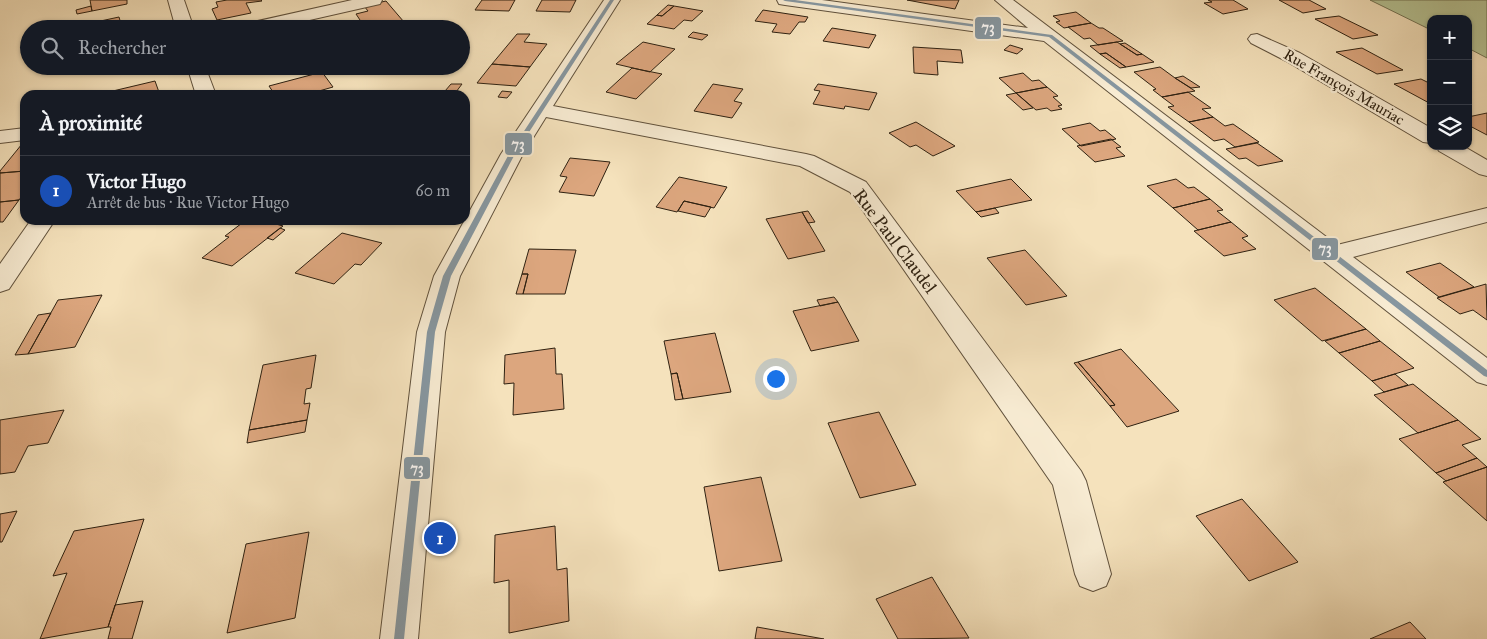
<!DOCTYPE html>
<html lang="fr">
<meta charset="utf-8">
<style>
:root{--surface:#171b24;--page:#242831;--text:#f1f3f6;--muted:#9ea1a6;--line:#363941;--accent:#8c9099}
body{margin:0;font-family:"IM FELL Great Primer",serif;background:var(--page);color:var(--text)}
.controls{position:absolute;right:15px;top:15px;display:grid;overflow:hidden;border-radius:10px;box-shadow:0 1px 4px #0004}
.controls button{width:45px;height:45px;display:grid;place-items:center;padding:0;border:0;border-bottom:1px solid var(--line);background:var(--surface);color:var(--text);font:25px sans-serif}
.you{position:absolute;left:775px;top:378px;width:18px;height:18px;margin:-12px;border:4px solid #fff;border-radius:50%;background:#1a73e8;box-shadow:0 0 0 8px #1a73e833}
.badge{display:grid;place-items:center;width:32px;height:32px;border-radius:50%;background:var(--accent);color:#fff;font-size:16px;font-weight:700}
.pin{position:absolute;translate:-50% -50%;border:2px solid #fff;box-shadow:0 1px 5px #0006}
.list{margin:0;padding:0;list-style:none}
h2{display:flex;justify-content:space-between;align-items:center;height:65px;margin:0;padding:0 20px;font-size:21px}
h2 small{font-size:16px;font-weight:400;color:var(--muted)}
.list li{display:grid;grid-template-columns:32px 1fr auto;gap:15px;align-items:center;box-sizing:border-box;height:70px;padding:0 20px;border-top:1px solid var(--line)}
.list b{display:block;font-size:19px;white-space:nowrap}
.list p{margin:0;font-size:16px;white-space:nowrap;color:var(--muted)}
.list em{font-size:16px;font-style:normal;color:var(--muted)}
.icon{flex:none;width:28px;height:28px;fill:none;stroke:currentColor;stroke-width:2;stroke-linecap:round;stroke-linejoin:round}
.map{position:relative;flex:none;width:1487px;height:639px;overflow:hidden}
.search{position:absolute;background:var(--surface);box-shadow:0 1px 4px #0004;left:20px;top:20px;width:450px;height:55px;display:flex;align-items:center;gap:12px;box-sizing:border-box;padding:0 18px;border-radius:28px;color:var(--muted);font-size:19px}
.panel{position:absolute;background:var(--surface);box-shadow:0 1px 4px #0004;left:20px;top:90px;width:450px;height:135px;border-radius:15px}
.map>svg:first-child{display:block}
</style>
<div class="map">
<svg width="1487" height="639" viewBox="0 0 1487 639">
<rect width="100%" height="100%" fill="#f5e2bc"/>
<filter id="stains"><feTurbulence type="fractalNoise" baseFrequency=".004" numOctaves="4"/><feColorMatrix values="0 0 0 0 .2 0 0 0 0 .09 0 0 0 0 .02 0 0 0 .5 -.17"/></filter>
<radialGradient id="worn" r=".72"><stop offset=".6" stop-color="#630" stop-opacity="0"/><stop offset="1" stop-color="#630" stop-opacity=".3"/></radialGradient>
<path fill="#b6c495" stroke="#727253" d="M1370 0H1487V58L1468 48V19H1431V30Z"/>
<path fill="#dca67e" stroke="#2e2111" d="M90 0H127V4L92 11Z
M227 0H261L262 1 246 3 251 13 217 20 212 9 218 7 216 2Z
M482 0H515L509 11 475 10Z
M542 0H576L570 12 536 11Z
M907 0H959L955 9Z
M1208 0H1233L1248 9 1223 14 1204 3 1212 2Z
M1279 0H1309L1326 9 1303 13Z
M386 1 404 22 377 29H366L356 14 368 11 364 6Z
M668 5 674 6 662 16 657 15Z
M91 6 92 11 77 14 76 10Z
M674 6 703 11 692 21 684 20 674 29 647 24 657 15 662 16Z
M763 10 808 17 805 22H799L790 34 772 32 777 24 755 21Z
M1076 12 1091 23 1064 28 1056 22 1060 21 1053 16Z
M1339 16 1378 35 1353 39 1315 19Z
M119 17 121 24 117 25V29H82V25Z
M1091 23 1099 28H1103L1123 41 1098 45 1090 38 1084 39 1068 27Z
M832 28 876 35 869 48 823 41Z
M693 32 708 35 702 40 688 37Z
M517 34H530L524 42 547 44 530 67 492 64Z
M643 42 675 49 650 72 616 64Z
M1117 42 1137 55 1142 54 1154 62 1126 67 1106 53 1100 54 1090 46Z
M1125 43 1142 54 1137 55 1120 44Z
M1010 45 1023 49 1017 54 1004 50Z
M913 47 961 50 963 63 937 61 938 75 914 73Z
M1362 48 1403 70 1377 74 1336 52Z
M1106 53 1126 67 1120 68 1100 54Z
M492 64 530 67 516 86 477 83Z
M69 66H83V72L70 73Z
M83 66H117L83 72Z
M1160 67 1175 78 1195 91 1162 97 1153 90 1156 89 1134 72Z
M632 68 662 74 636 99 606 92Z
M322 72 333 87 305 95H275L269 86Z
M1023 73 1032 81 1039 80 1047 87 1016 93 999 78Z
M1183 76 1200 87 1191 88 1175 78Z
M1421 79 1431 84V104L1394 84Z
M155 81 160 95H96Z
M451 84H462L456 92 445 91Z
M713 84 743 89 734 101 742 103 732 118 694 111Z
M818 84 877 93 869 110 845 106 844 109 813 104 820 91 814 90Z
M1047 87 1058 96 1053 97 1062 105 1058 106 1062 109 1051 111 1047 108 1036 110 1016 93Z
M502 91 512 92 507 98 498 97Z
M1188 92 1211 108 1202 109 1213 117 1189 122 1168 107 1174 106 1162 97Z
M1016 93 1033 108 1023 110 1006 95Z
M1487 113V135L1468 125V117Z
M1213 117 1225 126 1233 124 1259 142 1235 147 1224 139 1214 141 1189 122Z
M916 122 955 146 933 156 916 145 910 147 889 133Z
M1090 123 1100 131 1105 130 1116 139 1081 146 1062 129Z
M1111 139 1121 147 1116 148 1125 156 1095 162 1077 146Z
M25 143V171L0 173V171L22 144Z
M1257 143 1283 161 1258 166 1246 158 1239 159 1226 149Z
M570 158 610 162 594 196 559 192 567 177 560 176Z
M25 171V192L19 200 0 202V173Z
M679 177 727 187 714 208 684 201 677 212 656 207Z
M1011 179 1032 200 976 212 956 191Z
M1176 179 1188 188 1194 187 1210 199 1173 208 1147 186Z
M1210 199 1223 210 1217 211 1231 222 1198 230 1173 208Z
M19 200 3 222H0V202Z
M684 201 711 207 705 217 678 211Z
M995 208 999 213 981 217 976 212Z
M808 211 815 222 808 223 802 212Z
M802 212 825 251 788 259 766 219Z
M246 220H262L283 226 232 266 202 258 229 237 225 236Z
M1231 222 1248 236 1242 238 1256 249 1224 256 1194 231Z
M280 228 285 230 273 240 267 238Z
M342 233 382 243 361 265 355 264 334 284 295 273Z
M529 249 576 250 565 294H523L528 274H522Z
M1025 250 1067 296 1026 305 987 258Z
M1440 263 1474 287 1439 297 1406 272Z
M522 274H528L523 294H516Z
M1486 284 1487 320 1473 310 1460 314 1437 298Z
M1315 288 1366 329 1322 341 1274 300Z
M102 295 75 347 28 354 58 300Z
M834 297 838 302 820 306 817 300Z
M838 302 859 341 811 351 793 311Z
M51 313 28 354 15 355 38 315Z
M1366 329 1380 341 1339 353 1325 341Z
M715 333 731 392 683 399 677 373 671 374 664 341Z
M1380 341 1414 368 1372 381 1339 353Z
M555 348 556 374H562L564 409 513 415 514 383 504 384 505 355Z
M1121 349 1179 411 1127 427 1110 406 1115 405 1078 362Z
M316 355 311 388 306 389 304 404 310 403 307 420 249 430 263 365Z
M1078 362 1115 405 1110 406 1074 363Z
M677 373 683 399 675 400 671 374Z
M1395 374 1408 385 1384 392 1372 381Z
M1413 384 1458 420 1418 433 1374 395Z
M64 410 48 443 28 446 15 472 0 474V420Z
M879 412 916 485 860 498 828 423Z
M307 420 305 432 247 443 249 430Z
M1458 420 1481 439 1462 445 1477 458 1436 473 1399 439Z
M1477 458 1487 467 1446 481 1436 473Z
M1487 467V521L1443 482Z
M761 477 782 561 719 571 704 487Z
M1242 499 1298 562 1249 581 1196 516Z
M17 511 2 542H0V514Z
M144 519 108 627 40 639 67 573 53 576 74 531Z
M555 526 557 570 567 568 569 621 509 633V580L494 583 495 535Z
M309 532 295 618 227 633 246 544Z
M932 577 969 638 898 639 876 599Z
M143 601 132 639H108L111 627H108L115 605Z
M1410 622 1426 639H1370Z
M757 627 824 639H755Z"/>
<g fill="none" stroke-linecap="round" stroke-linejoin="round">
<g stroke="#60513c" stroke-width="2">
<path id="minor" d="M168 0H184L194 29H176Z
M352 0H382L380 4 270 29H237L240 25Z
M604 0H620L553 106 806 154 814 156 866 182 1081 471 1086 481 1111 574 1106 586 1093 591 1080 586 1075 574 1053 485 850 192 800 166 546 117 523 154 460 276 445 332 418 639H380L417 332 434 276 501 154Z
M777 0H822L1028 28 995 0H1013L1337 245 1487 208V222L1353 257 1487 358V385L1477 382 1044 41 785 5 779 4Z
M1257 34 1300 53 1431 128V143L1423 142 1286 61 1251 43 1248 39 1251 35Z
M187 66H205L216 95H196Z
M25 128V140L0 143V131Z
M1436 146H1463L1487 160V176L1479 174 1439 151Z
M31 220H55L9 289 0 292V264Z"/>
</g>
<use href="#minor" fill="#f8ecd3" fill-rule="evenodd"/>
<g stroke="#f8ecd3" stroke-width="3">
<path id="bus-1" d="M610 0H614L515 154 451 276 435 332 404 639H394L427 332 443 276 509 154Z
M783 0H795L1052 35 1487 370V377L1484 376 1049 37 785 1Z"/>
</g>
<use href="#bus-1" fill="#8697a1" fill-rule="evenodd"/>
</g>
<g text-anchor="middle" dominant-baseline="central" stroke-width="4.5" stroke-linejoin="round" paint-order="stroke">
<g font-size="15" fill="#2e2111" stroke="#f8ecd3">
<text transform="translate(1344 87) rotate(30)">Rue François Mauriac</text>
</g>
<g font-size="18" fill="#2e2111" stroke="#f8ecd3">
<text transform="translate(895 241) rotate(53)">Rue Paul Claudel</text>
</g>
</g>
<g stroke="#f8ecd3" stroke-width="2">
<rect x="974" y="16" width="28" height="24" rx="5" fill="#8697a1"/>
<rect x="504" y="132" width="29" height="24" rx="5" fill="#8697a1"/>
<rect x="1311" y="237" width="28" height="24" rx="5" fill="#8697a1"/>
<rect x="403" y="456" width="28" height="24" rx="5" fill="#8697a1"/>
</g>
<g font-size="14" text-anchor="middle" font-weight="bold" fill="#fff">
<text x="988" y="32">73</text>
<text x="518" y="149">73</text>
<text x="1325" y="253">73</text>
<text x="417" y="473">73</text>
</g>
<rect width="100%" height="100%" filter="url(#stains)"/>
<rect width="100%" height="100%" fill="url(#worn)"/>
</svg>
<div class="controls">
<button>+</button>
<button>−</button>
<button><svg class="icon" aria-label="layers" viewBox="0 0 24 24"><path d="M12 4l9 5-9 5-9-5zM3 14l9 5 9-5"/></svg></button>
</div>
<div class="you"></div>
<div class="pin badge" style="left:440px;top:538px;background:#1a4fb4">1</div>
<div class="search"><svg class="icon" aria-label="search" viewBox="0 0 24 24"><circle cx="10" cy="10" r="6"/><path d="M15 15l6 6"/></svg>Rechercher</div>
<section class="panel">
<h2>À proximité<small></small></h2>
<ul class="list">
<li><span class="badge" style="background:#1a4fb4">1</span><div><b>Victor Hugo</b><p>Arrêt de bus · Rue Victor Hugo</p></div><em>60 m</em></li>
</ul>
</section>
</div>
